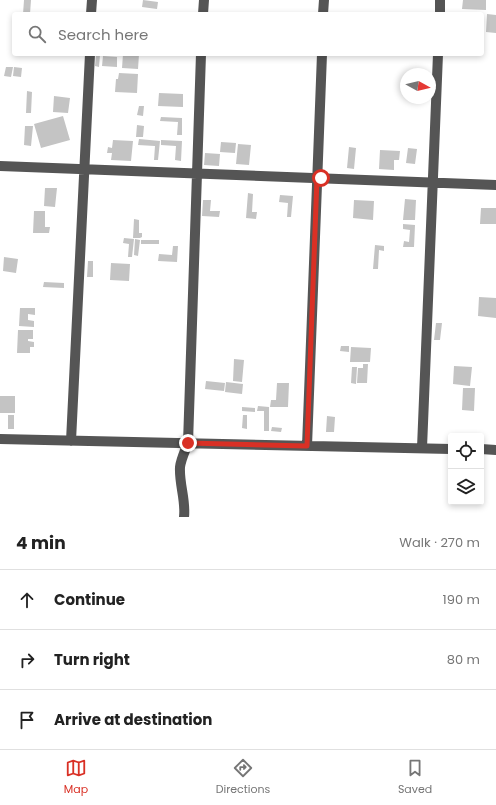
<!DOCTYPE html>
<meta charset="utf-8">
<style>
:root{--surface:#fff;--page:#f2f2f2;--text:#222;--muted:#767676;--line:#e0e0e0;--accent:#d93025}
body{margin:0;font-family:Poppins,sans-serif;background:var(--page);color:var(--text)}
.controls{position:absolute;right:12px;bottom:12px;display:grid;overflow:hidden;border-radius:4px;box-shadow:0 2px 6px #0003}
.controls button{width:36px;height:36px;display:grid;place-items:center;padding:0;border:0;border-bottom:1px solid var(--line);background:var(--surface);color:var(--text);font:20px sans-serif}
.compass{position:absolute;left:400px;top:68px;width:36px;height:36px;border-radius:50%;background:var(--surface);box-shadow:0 2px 6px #0003;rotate:98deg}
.stop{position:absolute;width:12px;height:12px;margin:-9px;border:3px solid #d93025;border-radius:50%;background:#fff}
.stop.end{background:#d93025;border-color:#fff;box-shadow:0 1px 4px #0008}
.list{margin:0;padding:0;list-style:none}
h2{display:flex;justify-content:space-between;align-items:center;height:52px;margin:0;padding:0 16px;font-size:17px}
h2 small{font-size:13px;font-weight:400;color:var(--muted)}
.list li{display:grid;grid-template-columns:26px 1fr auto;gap:12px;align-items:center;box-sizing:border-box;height:60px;padding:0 16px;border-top:1px solid var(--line)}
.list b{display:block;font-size:15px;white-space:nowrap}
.list em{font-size:13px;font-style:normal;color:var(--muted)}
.icon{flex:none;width:22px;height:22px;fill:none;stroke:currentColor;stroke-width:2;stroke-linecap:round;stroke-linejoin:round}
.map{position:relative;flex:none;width:496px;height:517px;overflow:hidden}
.search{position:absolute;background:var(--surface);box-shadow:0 2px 6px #0003;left:12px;right:12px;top:12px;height:44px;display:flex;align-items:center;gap:10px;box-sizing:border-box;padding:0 14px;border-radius:4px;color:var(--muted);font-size:15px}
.sheet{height:232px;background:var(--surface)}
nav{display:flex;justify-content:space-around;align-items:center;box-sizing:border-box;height:56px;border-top:1px solid var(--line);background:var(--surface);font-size:11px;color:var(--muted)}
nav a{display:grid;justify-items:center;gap:2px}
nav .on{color:var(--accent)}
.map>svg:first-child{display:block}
</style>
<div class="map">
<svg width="496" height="517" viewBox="0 0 496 517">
<rect width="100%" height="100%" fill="#fff"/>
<path fill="#c4c4c4" d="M24 0H31L30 14H23Z
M143 0 158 2 157 9 142 7Z
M463 0H486V10L462 9Z
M487 14 496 15V33L486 32Z
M123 54H139L138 69 122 68Z
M96 55H100L99 67 95 66Z
M103 56 117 57V67L102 66Z
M6 67H13L11 77 4 76Z
M14 67 22 68 21 77 13 76Z
M119 73 138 74 137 93 115 92 116 79H118Z
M27 91 32 92 31 113H26Z
M159 93 183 94V107L158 106Z
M54 96 70 98 68 113 53 112Z
M139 106H144L143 116 137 115Z
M63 116 70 140 41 148 34 124Z
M161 117 182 118V135H177L178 122 160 121Z
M137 125 144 126 143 137H136Z
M25 126H33L31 146 24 145Z
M139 139 160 141 158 160H154L155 146 138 145Z
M113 140 133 141 131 161 111 160 112 153H107L108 147 112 148Z
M161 140 182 141 181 161 175 160 176 146 161 145Z
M221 142 236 143 235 153 220 152Z
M238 144 251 145 249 165 236 164Z
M349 147 356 148 354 169 347 168Z
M408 148 417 149 415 164 406 163Z
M380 150 400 151 399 160H394V170L379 169Z
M205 153 220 154 219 166 204 165Z
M45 188H57L55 207 44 206Z
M248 193 253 194 252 212H257L256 219 246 218Z
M280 195 293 196 291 217H287L288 203 279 202Z
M405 199 416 200 415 220H403Z
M203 200H211L210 211H220L219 217 202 216Z
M354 200 374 201 373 220 353 218Z
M481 208H496V224H480Z
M34 211H45V227H50L49 233H33Z
M134 219 139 220V233H142V237L140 238H133Z
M403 224 415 225 414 247H403L404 241 409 242 410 230 403 229Z
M124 238 134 239 132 257H128L129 244 123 243Z
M135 239 140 240 138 256 134 255Z
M141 240H159V244H141Z
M375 245 384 246V251L379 250 378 269H373Z
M173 246H178L177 262 158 261 159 254 172 255Z
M4 257 18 259 16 273 3 271Z
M88 261H93V277H87Z
M111 263 130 264 129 281 110 280Z
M44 282 64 283V288L43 287Z
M479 297 496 298V318L478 316Z
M20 308H35V315L28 314V320L34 321V327L19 326Z
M436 323H442L440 340H434Z
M18 330H33V339H28V341L34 342V347H30V353H17Z
M341 346H349V352L340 351Z
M351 347 371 348 370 362H350Z
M234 359 244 360 242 382 233 381Z
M363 364H368L367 383H357L358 368H363Z
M454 366 472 367 470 386 453 384Z
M352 367H357L356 384 351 383Z
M206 381 225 383 224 391 205 389Z
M226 382 243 384 242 394 225 392Z
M277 383H289L288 407H270L271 400H276Z
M463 388H475L474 411 462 410Z
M0 396H15V413H0Z
M258 406 269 407V431H264V411H257Z
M242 407 255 408V412L242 411Z
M8 415H14V429H8Z
M243 415H247V429L242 428Z
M327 416 335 417 334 432H326Z
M272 427 282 428 281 432 271 431Z"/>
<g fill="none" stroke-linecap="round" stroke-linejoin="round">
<path stroke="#555" stroke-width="10" d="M91 14 92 0
M203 14 204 0
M323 14 324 0
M440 14V0
M0 166 496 185
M0 439 451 449
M71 441 90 54
M307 446 322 54
M422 448 438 54
M481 449 496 450
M184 517C186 500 179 484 180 467 181 459 185 451 188 443L201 54"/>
</g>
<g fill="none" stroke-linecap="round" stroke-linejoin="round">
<path stroke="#d93025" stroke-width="5" d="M188 443 307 446 317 178H321"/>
</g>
</svg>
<div class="controls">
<button><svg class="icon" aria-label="locate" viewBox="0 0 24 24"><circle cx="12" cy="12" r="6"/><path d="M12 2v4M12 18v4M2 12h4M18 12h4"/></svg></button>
<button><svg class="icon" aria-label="layers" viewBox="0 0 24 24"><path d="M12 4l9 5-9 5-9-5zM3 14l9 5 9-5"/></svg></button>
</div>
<svg class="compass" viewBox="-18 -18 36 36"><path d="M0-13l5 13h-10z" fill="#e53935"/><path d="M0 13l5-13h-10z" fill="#767676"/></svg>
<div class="stop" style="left:321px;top:178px"></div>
<div class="stop end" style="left:188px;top:443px"></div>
<div class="search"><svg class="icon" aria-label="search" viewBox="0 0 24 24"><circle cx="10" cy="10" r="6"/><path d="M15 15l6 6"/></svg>Search here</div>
</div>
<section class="sheet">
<h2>4 min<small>Walk · 270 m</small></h2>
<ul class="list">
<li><svg class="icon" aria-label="ahead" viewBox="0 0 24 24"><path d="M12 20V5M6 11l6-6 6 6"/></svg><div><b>Continue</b></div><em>190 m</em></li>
<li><svg class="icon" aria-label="right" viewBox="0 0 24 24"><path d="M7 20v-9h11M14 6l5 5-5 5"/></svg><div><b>Turn right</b></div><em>80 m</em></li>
<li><svg class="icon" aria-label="arrive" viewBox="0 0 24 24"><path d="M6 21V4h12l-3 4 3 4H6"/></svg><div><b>Arrive at destination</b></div></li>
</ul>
</section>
<nav>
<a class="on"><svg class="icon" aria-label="map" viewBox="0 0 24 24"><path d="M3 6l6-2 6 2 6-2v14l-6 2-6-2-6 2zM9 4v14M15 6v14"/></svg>Map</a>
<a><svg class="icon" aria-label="directions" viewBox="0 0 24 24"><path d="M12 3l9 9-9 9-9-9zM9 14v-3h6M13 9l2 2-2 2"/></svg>Directions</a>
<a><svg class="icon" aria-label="saved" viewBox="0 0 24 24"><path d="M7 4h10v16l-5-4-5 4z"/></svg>Saved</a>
</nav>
